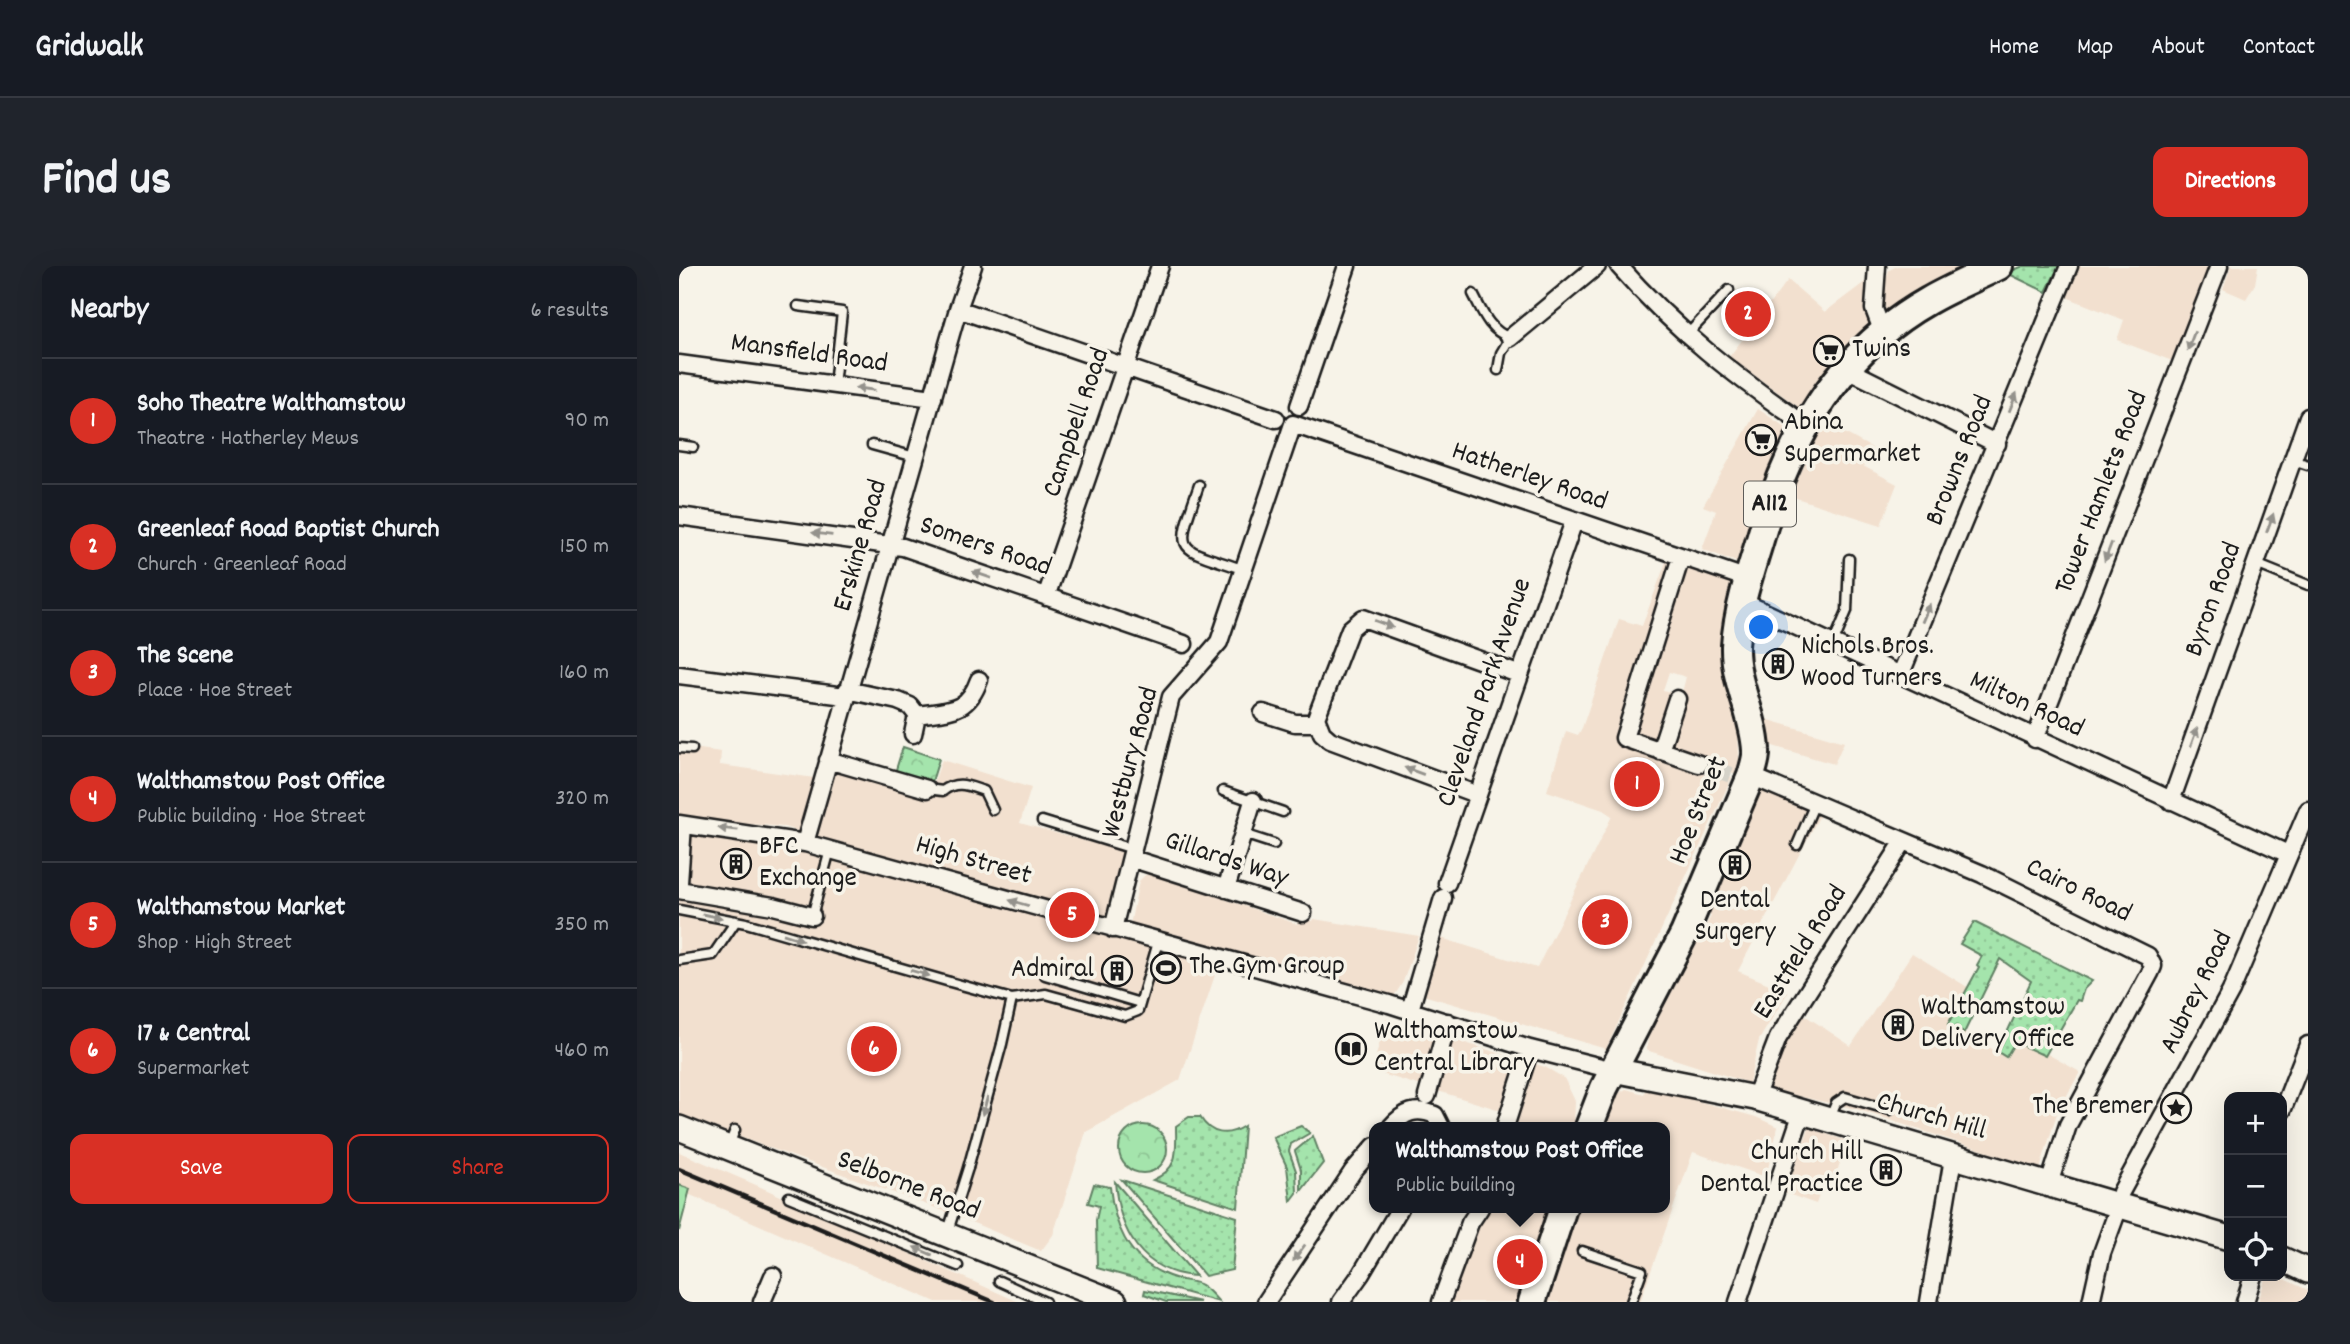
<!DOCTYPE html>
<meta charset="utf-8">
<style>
:root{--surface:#171b24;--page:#20242c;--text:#f1f3f6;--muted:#9ea1a6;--line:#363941;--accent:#d93025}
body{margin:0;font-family:Dekko,sans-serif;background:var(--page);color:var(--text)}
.controls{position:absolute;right:21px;bottom:21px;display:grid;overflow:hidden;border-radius:14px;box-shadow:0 7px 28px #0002}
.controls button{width:63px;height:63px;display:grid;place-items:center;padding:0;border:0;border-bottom:2px solid var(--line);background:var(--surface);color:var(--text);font:35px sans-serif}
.you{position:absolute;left:1083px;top:362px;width:24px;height:24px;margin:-18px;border:5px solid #fff;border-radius:50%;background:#1a73e8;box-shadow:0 0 0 10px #1a73e833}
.badge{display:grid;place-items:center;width:46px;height:46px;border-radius:50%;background:var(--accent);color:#fff;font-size:23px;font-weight:700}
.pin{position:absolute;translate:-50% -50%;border:4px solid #fff;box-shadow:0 2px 7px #0006}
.popup{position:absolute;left:690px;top:856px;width:301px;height:91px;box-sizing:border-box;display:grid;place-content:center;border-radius:14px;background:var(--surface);filter:drop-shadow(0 2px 5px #0005);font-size:23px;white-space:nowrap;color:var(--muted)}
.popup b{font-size:26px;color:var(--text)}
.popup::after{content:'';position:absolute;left:50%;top:100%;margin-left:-14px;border:14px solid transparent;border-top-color:var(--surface)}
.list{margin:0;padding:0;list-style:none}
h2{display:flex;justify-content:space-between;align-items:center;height:91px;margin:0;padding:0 28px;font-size:30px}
h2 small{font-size:23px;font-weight:400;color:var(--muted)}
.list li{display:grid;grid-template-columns:46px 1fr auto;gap:21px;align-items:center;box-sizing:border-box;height:126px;padding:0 28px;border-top:2px solid var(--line)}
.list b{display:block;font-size:26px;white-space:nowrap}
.list p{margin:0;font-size:23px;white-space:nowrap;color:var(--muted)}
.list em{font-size:23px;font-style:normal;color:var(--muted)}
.actions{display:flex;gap:14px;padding:21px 28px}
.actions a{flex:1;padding:16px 0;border:2px solid var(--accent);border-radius:14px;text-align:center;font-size:24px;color:var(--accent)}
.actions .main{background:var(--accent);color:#fff}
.icon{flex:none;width:38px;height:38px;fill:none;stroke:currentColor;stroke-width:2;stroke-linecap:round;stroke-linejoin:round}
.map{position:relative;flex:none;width:1629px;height:1036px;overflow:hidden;border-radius:14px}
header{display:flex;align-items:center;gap:42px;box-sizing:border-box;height:98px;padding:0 35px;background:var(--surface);border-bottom:2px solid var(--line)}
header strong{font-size:33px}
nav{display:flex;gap:38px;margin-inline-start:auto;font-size:24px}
.intro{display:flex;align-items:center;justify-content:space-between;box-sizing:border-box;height:168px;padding:0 42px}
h1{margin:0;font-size:49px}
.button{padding:18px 32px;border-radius:14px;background:var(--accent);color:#fff;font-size:24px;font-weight:700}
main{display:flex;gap:42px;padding:0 42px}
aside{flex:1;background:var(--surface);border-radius:14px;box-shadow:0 7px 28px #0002}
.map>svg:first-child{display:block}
</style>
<header>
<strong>Gridwalk</strong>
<nav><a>Home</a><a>Map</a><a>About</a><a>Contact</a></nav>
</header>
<div class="intro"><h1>Find us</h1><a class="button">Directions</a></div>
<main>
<aside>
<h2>Nearby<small>6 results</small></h2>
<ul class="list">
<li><span class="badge">1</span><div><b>Soho Theatre Walthamstow</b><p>Theatre · Hatherley Mews</p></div><em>90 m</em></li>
<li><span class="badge">2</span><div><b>Greenleaf Road Baptist Church</b><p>Church · Greenleaf Road</p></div><em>150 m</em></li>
<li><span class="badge">3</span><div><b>The Scene</b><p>Place · Hoe Street</p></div><em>160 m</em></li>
<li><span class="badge">4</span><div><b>Walthamstow Post Office</b><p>Public building · Hoe Street</p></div><em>320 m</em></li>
<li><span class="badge">5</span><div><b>Walthamstow Market</b><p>Shop · High Street</p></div><em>350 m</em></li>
<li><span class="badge">6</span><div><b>17 &amp; Central</b><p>Supermarket</p></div><em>460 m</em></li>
</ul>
<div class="actions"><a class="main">Save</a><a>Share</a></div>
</aside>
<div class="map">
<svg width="1629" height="1036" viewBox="0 0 1629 1036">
<defs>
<pattern id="grass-dots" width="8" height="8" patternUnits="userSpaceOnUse" patternTransform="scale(1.75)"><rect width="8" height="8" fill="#a4e4ac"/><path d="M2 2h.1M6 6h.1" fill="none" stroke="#8dc393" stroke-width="1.8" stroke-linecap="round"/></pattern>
<pattern id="forest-firs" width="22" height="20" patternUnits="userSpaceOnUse" patternTransform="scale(1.75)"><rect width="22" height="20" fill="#a4e4ac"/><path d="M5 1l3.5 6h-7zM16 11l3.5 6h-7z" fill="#8dc393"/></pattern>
<pattern id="park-crowns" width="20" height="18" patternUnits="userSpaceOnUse" patternTransform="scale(1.75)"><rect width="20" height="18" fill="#a4e4ac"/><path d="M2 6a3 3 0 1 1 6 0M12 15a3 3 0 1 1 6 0" fill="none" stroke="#8dc393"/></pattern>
</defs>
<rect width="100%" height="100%" fill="#f7f3e8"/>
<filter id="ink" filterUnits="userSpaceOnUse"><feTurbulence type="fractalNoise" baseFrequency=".0143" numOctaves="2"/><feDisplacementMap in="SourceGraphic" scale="14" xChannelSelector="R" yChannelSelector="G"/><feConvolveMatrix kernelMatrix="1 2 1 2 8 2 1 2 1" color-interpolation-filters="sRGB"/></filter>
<g filter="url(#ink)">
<path fill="#f2e0cf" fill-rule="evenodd" d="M1218 0H1298L1211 50 1206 43 1204 23 1210 4Z
M1397 0H1533L1496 96 1438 74 1445 54 1385 30Z
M1552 0H1579L1576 18 1567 33 1544 23Z
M1109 14 1146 46 1186 16V48L1194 65 1142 116 1122 143 1050 91Z
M1079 143 1109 163 1085 222 1062 298 1023 283 1037 245 1024 240Z
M1145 156 1193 182 1184 200 1218 218 1202 259 1111 230Z
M987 296 1056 319 1043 373 1050 426 1059 464 1060 493 1056 508 988 485 1007 411 990 406 984 424 994 427 979 475 951 478 1053 511 927 783 744 729 762 672 858 702 933 550 924 544 868 525 887 465 899 469 903 462 940 353 963 360Z
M1083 452 1165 476 1155 498 1087 478Z
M0 480 42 486 41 499 136 512 142 493 252 524 263 494 352 522 341 557 448 587 429 652 451 659 460 615 466 609 473 608 618 658 620 652 634 655 635 653 740 670 724 716 714 732 145 588 539 700 501 814 407 866 374 969 362 985 268 946 0 849ZM71 558 105 561 151 575 71 559Z
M1077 522 1141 549 1059 705 1109 726 1080 774 1070 817 967 784 970 769 1032 650 1026 644Z
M1233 687 1290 722 1270 758 1327 791 1338 771 1401 806 1378 847 1361 903 1177 843 1086 823 1097 790 1124 748 1172 780Z
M707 753 866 801 885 812 896 835 895 861H826L831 847 693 805Z
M947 823 965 828 967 823 986 826 1077 851 1099 861 1087 911 1014 886 961 1036H864L895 942H986V861H922L932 832Z
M1130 862 1168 875 1153 921 1144 918 1137 938 1106 927Z
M0 886 77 919 340 1036H257L9 928 0 965Z
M797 942H869L839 1036H764Z
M1587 1010H1598L1629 1024V1036H1579Z"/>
<path fill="url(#grass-dots)" stroke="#608064" stroke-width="2" d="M1344 0H1380L1367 26 1328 7Z
M1295 656 1413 715 1405 723 1401 735 1398 734 1366 790 1336 776 1327 791 1319 786 1352 715 1321 693 1285 767 1269 758 1300 701 1298 699 1303 690 1281 678Z
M510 851H521C532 869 548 871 565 860L559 942 474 914C501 902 497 885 497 860Z
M622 860 631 867 612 878 610 885 617 905 618 927 612 935 608 901 594 871Z
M634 870 644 897 622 925V904L616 885Z
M443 914 558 951 553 1004 526 1010Z
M436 916 517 1010C463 1007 440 965 436 916Z
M415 918 431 921C435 958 448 992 485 1008 515 1022 515 1006 540 1036L418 1002 417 954 420 940 409 937Z
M466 1024 521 1036H487L465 1028Z"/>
<path fill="url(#forest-firs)" stroke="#608064" stroke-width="2" d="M0 919 11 923 0 965Z"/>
<path fill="url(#park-crowns)" stroke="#608064" stroke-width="2" d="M224 481 260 493 251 522 215 510Z
M440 883a24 24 0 1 1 48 0a24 24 0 1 1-48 0Z"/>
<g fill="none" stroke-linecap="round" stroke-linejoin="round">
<path stroke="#d6d3c9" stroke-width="16" stroke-dasharray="16 8" stroke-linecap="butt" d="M1020 498 1052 509"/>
<g stroke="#1c1c1c" stroke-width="13">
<path id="lane" d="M794 28C804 47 810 64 831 72L822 87 819 104
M119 40 163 46 155 119
M1007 70 1050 24
M0 179 14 181
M193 179 236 191
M1614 194 1629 199
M520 219C496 289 495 280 563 303
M1577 298 1629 319
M1154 378 1168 345 1170 293
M0 482 13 483
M248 523 264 525C278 514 289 520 305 525L314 544
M544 525 604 546
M363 555 454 583
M564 568 595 578
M1118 579 1136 537
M0 644 67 657 212 699
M133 650 151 584
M0 694 34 689 57 655
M366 709 461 737
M271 716 333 733 323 778
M333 733 367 728 446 750 459 745 479 676
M1151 851 1157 837 1166 831 1211 844
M50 879 56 864
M110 931 279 1000
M269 965 289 902
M903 985 963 1005 952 1036
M320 1015 366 1036"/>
</g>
<g stroke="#1c1c1c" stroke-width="21">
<path id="street" d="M940 0C995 63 1057 111 1125 158
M1198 0 1195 43 1204 67
M279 43 597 153
M831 72 918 0
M0 98 254 132
M1168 103 1318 178
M620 140 668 0
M0 250 224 281 505 378
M1002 291 945 472 1020 498
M367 331 481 0
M1064 336 1609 588
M0 409 166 430
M1221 410 1390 0
M168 424 219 435 231 440 238 449 234 468
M584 447 616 457H637
M238 449C269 444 288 448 300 414
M1356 473 1540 0
M981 485 998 433
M149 494 248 523
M1072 510 1303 608 1469 690 1474 700 1471 707 1389 859 1370 918
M799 529 651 474 643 467 637 452 671 363 684 352 839 408
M1492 535 1629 151
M0 558 126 577 710 738 851 783 934 804
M126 577 279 43 294 0
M454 593 624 647
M0 617 4 559
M768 617 895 255
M547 623 574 535
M0 624 94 640 133 650
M434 663 492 431 540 376 614 158 1069 313
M731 744 764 632
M748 830 769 756
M1076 832 1099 772 1225 575
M1603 845 1629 779
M712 861C725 846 737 841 756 849L762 861
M826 861 851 783
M1442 926 1552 725 1629 544
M83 1036 94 1010
M587 1036 674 905 696 880
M662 1036 682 1008 721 942
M762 1036 791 957 801 942
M1059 1036 1123 846
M1250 1036 1274 892
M1412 1036 1423 987 1441 938
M1566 1036 1574 1010"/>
</g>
<g stroke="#1c1c1c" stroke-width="28">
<path id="secondary" d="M934 804 1076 832 1550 972
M0 862 436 1036
M1603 993 1629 1005"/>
</g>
<g stroke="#1c1c1c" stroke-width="32">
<path id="primary" d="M910 861 925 822 1005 668 1072 510C1074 502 1078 492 1077 484 1075 448 1055 416 1056 380 1058 346 1070 309 1080 277 1107 179 1157 87 1249 35 1271 22 1296 12 1320 0
M853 1036 884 942"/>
</g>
<use href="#lane" stroke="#f7f3e8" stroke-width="8"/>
<use href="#street" stroke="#f7f3e8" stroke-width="16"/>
<use href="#secondary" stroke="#f7f3e8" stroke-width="23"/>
<use href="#primary" stroke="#f7f3e8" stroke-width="26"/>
<path stroke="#1c1c1c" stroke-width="4.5" d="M0 903 315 1036"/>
<g stroke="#1c1c1c" stroke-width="13" stroke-linecap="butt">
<path id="lane-bridge" d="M212 699 271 716
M289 902 323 778"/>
</g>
<use href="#lane-bridge" stroke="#f7f3e8" stroke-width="8"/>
</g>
<defs><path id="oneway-solid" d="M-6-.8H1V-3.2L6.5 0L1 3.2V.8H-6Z" transform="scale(1.75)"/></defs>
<g fill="#94928c">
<use href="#oneway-solid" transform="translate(1512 75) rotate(111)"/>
<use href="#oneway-solid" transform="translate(186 123) rotate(-172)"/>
<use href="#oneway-solid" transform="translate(1334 136) rotate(-68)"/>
<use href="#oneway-solid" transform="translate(1591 257) rotate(-70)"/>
<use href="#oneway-solid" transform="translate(143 268) rotate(-173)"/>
<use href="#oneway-solid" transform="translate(1429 286) rotate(111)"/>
<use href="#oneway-solid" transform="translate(303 309) rotate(-161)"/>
<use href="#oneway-solid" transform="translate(1247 347) rotate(-67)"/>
<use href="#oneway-solid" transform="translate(705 358) rotate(20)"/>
<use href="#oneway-solid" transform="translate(1515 471) rotate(-70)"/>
<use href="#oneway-solid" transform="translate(735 505) rotate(-160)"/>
<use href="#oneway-solid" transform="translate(49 563) rotate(-174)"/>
<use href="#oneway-solid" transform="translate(340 637) rotate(-164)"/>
<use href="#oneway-solid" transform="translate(33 650) rotate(11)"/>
<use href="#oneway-solid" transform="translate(114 671) rotate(17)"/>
<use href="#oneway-solid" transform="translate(241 707) rotate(16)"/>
<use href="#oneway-solid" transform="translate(306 840) rotate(105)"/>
<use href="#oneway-solid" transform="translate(244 985) rotate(-157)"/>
<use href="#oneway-solid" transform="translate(620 987) rotate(126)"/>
</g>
</g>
<defs>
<g id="supermarket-ring" transform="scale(1.575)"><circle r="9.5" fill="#f7f3e8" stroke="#1c1c1c" stroke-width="1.5"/><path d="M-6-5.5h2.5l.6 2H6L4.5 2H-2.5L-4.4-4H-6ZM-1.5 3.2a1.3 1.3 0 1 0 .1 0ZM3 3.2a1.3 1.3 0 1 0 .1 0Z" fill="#1c1c1c"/></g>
<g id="building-ring" transform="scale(1.575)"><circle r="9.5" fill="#f7f3e8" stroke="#1c1c1c" stroke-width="1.5"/><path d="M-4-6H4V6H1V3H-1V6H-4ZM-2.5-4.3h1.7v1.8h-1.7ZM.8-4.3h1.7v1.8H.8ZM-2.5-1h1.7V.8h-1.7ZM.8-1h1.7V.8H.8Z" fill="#1c1c1c"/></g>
<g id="stadium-ring" transform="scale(1.575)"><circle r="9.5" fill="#f7f3e8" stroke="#1c1c1c" stroke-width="1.5"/><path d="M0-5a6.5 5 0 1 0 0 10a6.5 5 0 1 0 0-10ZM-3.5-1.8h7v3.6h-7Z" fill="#1c1c1c"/></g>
<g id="library-ring" transform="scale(1.575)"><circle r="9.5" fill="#f7f3e8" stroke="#1c1c1c" stroke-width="1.5"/><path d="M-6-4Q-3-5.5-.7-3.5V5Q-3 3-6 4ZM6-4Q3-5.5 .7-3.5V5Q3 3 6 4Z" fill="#1c1c1c"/></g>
<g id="sight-ring" transform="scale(1.575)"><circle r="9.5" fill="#f7f3e8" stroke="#1c1c1c" stroke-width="1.5"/><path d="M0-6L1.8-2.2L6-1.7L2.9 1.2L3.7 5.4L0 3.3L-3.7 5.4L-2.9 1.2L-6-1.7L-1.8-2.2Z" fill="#1c1c1c"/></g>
</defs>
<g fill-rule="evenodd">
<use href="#supermarket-ring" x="1150" y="85"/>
<use href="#supermarket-ring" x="1082" y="174"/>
<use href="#building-ring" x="1099" y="398"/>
<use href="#building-ring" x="57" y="598"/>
<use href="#building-ring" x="1056" y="599"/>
<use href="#stadium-ring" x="487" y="702"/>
<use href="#building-ring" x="438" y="705"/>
<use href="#building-ring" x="1219" y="759"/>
<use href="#library-ring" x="672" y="783"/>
<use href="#sight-ring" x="1497" y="842"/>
<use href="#building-ring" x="1207" y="904"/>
</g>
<g text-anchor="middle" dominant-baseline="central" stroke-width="7" stroke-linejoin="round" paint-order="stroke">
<rect fill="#f7f3e8" stroke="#5e5c59" stroke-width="2" x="1065" y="215.5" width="52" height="45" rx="5"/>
<g font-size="26" font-weight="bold" fill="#1c1c1c">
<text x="1091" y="238">A112</text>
</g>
<g font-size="28" fill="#1c1c1c" stroke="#f7f3e8" text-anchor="start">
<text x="1173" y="85">Twins</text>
<text x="1105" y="158">Abina<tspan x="1105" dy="32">Supermarket</tspan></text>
<text x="1122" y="382">Nichols Bros.<tspan x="1122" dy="32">Wood Turners</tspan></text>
<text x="80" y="582">BFC<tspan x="80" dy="32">Exchange</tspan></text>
<text x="1056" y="636" text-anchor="middle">Dental<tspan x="1056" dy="32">Surgery</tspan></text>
<text x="510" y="702">The Gym Group</text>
<text x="415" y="705" text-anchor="end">Admiral</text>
<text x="1242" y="743">Walthamstow<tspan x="1242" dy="32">Delivery Office</tspan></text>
<text x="695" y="767">Walthamstow<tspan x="695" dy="32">Central Library</tspan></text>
<text x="1474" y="842" text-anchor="end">The Bremer</text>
<text x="1184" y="888" text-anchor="end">Church Hill<tspan x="1184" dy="32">Dental Practice</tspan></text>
</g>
<g font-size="28" fill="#1c1c1c" stroke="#f7f3e8">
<text transform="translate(130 89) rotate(8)">Mansfield Road</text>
<text transform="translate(399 157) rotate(-71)">Campbell Road</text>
<text transform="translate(1282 195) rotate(-68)">Browns Road</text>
<text transform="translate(850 212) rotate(19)">Hatherley Road</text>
<text transform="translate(1424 227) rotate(-69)">Tower Hamlets Road</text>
<text transform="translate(183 280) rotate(-74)">Erskine Road</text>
<text transform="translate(306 282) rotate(19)">Somers Road</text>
<text transform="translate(1536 334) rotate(-70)">Byron Road</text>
<text transform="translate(807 427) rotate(-71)">Cleveland Park Avenue</text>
<text transform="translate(1347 440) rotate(25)">Milton Road</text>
<text transform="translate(453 497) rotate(-75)">Westbury Road</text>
<text transform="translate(1021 545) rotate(-68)">Hoe Street</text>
<text transform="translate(547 595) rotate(18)">Gillards Way</text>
<text transform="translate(294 596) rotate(16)">High Street</text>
<text transform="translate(1399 626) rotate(26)">Cairo Road</text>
<text transform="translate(1123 687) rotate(-58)">Eastfield Road</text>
<text transform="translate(1519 727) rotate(-64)">Aubrey Road</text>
<text transform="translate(1252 852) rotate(16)">Church Hill</text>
<text transform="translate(229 921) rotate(21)">Selborne Road</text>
</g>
</g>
</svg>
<div class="controls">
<button>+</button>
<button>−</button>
<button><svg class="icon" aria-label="locate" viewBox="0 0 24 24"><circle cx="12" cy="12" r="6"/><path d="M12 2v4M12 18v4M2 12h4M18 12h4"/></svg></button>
</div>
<div class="you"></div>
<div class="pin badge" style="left:958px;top:518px">1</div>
<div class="pin badge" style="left:1069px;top:48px">2</div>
<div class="pin badge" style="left:926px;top:656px">3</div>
<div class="pin badge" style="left:841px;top:996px">4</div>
<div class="popup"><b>Walthamstow Post Office</b>Public building</div>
<div class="pin badge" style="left:393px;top:649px">5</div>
<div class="pin badge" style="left:195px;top:783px">6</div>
</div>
</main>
